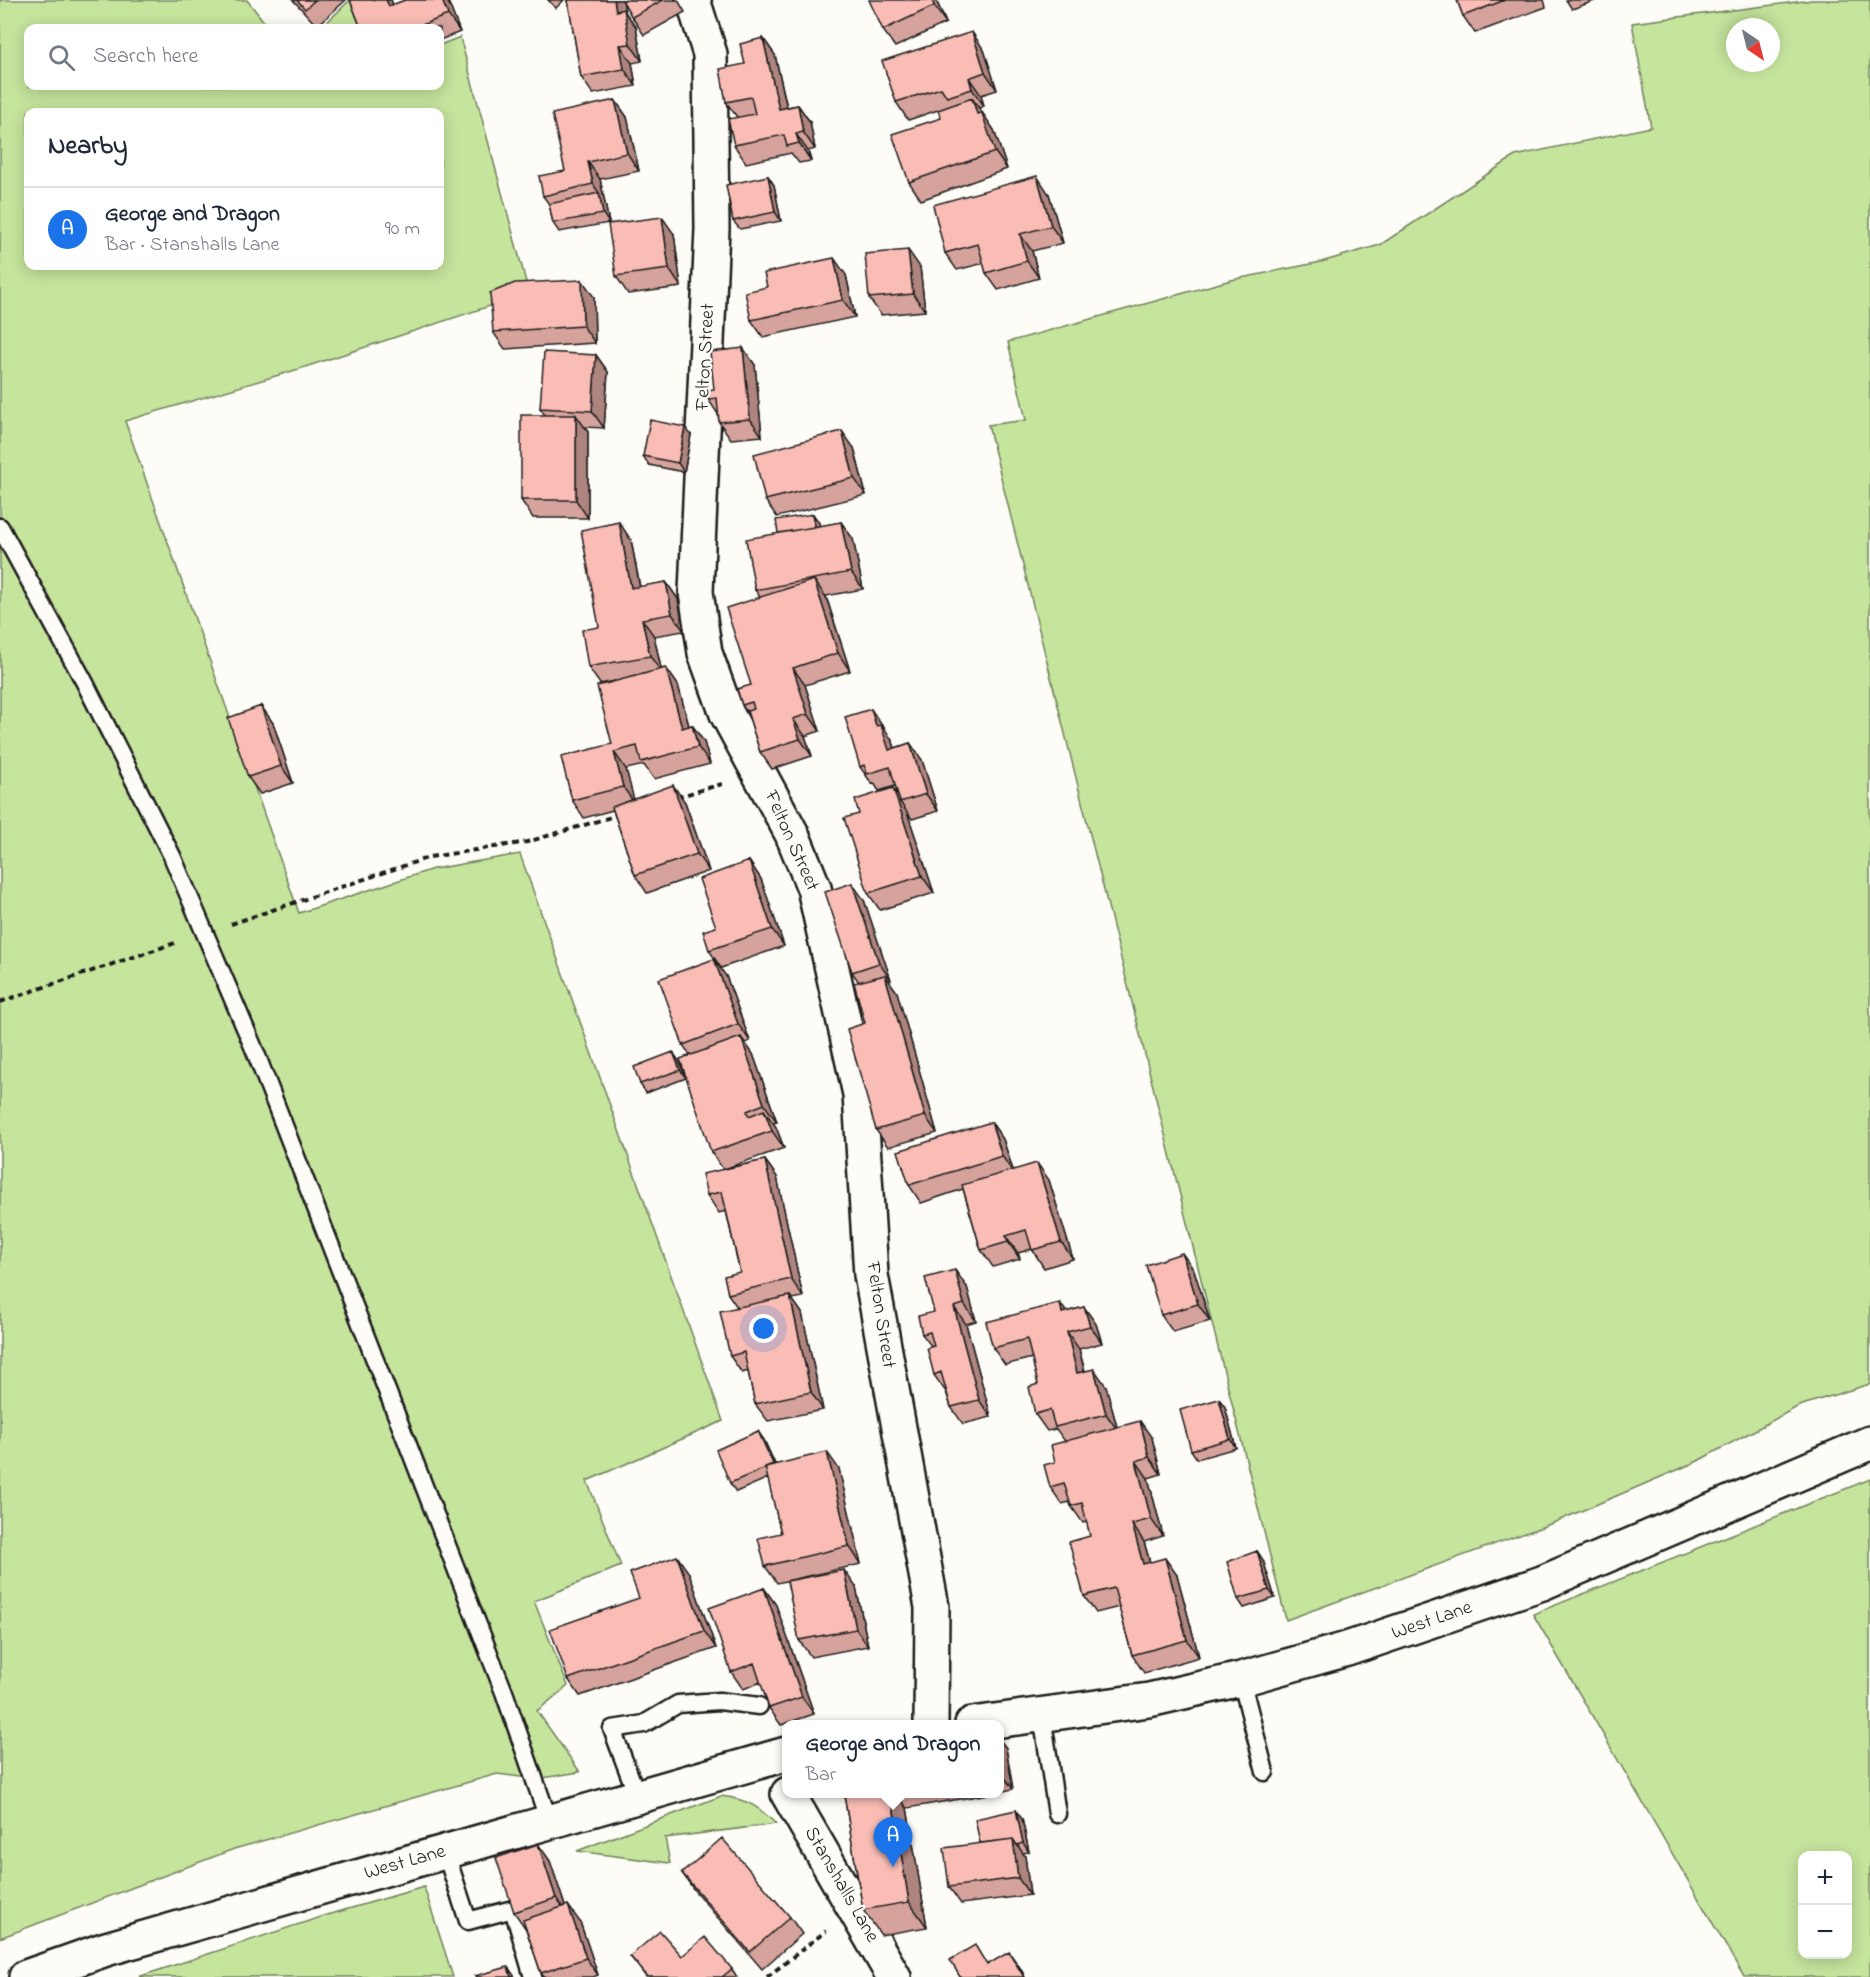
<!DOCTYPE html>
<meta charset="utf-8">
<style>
:root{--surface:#fff;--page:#f6f6f7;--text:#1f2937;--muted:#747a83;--line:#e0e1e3;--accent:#1a73e8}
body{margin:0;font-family:"Indie Flower",sans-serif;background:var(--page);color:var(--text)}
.controls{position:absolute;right:18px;bottom:18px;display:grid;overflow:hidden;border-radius:12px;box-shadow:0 3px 15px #0003}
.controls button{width:54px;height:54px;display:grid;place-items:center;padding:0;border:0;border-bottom:2px solid var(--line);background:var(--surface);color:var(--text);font:30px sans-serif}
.compass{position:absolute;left:1726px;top:18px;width:54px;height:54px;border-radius:50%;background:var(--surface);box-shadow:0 3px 15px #0003;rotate:145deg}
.you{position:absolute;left:764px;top:1329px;width:21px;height:21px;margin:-15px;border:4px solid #fff;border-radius:50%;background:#1a73e8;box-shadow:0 0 0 9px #1a73e833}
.badge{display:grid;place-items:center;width:39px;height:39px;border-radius:50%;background:var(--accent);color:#fff;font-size:20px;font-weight:700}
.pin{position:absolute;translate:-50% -50px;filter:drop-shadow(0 2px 3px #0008)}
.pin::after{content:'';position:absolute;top:32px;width:21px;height:18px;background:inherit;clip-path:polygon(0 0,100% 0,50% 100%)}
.popup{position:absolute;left:782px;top:1720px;width:222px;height:78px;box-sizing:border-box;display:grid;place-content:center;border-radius:12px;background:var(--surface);filter:drop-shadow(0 2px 4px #0005);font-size:20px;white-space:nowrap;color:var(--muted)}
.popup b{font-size:22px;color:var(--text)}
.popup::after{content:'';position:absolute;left:50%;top:100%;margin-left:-12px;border:12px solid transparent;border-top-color:var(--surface)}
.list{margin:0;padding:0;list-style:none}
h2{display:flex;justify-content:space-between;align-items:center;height:78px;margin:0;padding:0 24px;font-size:26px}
h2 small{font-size:20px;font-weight:400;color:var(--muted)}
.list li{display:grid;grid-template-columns:39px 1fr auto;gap:18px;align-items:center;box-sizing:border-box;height:84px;padding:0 24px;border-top:2px solid var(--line)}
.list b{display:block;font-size:22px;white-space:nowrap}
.list p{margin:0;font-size:20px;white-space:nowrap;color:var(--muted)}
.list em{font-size:20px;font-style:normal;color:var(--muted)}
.icon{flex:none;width:33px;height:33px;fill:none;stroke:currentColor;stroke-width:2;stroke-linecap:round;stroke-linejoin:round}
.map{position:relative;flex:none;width:1870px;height:1977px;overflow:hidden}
.search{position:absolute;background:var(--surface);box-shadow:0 3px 15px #0003;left:24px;top:24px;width:420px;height:66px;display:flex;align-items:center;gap:15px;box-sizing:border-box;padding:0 21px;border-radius:12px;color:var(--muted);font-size:22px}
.panel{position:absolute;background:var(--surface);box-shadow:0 3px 15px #0003;left:24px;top:108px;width:420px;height:162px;border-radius:12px}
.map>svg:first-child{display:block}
</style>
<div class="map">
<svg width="1870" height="1977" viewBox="0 0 1870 1977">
<rect width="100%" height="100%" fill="#fdfcf7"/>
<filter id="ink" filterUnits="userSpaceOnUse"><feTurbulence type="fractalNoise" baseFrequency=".0167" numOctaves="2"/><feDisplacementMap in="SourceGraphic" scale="12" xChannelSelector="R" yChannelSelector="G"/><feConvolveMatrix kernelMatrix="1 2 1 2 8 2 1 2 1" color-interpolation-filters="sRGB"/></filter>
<g filter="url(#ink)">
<path fill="#c5e49c" stroke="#70805c" stroke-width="1.5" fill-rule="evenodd" d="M0 0H247L269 28H28V86H440V45L460 37 529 293 299 369 125 421 299 913 433 869 520 854 723 1421 587 1481 621 1566 534 1601 568 1686 537 1711 580 1772 536 1779 497 1774 234 1849 0 1938ZM28 112H440V266H28Z
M350 0 365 28H321Z
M1812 0H1870V1384L1799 1406 1696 1462 1553 1523 1286 1620 988 425 1026 420 1008 342 1231 280 1321 262 1380 245 1515 156 1651 127 1632 23ZM1735 27H1771V63H1735Z
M1870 1479V1977H1744L1533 1614ZM1802 1856H1848V1954H1802Z
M721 1796C749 1800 756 1805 776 1824L665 1838 670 1863 577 1851Z
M424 1887 453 1977H138L324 1916Z"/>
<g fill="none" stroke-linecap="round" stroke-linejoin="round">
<g stroke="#1c1c1c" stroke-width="21">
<path id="lane" d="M0 527 84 681 172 856 255 1051 504 1692 549 1821
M1241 1679 1265 1772
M1042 1715 1057 1814
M637 1795 612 1729 644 1724 678 1704 719 1701 759 1706
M445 1851 468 1921 513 1909 533 1977"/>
</g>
<g stroke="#1c1c1c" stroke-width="38">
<path id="street" d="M693 0 710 54 712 229 696 592 705 653 727 714 792 834 814 888 860 1094 871 1275 932 1607 931 1724
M788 1794 894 1977"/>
</g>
<g stroke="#1c1c1c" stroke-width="38">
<path id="secondary" d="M972 1724 1149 1700 1241 1679 1347 1649 1542 1583 1870 1443
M26 1977 106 1949 786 1754"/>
</g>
<path stroke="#1c1c1c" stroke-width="4" stroke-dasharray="6 4.5" stroke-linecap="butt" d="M677 797 722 784
M231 924 430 857 527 842 618 815
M0 1002 178 942
M767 1977 826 1931"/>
<use href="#lane" stroke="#fdfcf7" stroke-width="16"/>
<use href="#street" stroke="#fdfcf7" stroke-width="33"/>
<use href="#secondary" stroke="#fdfcf7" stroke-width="33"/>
</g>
<path fill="#d6a39c" stroke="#1c1c1c" stroke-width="1.5" d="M293 0H346L317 26Z
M350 0H391L393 5 405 0H446L449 4 460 32 440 40V28H361Z
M548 0H564L556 8Z
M568 0H678L685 12 644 35 632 17 623 1 625 12 636 27 642 61 632 63 636 86 593 94 581 77Z
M936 0 946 23 895 47 883 30Z
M1457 0H1544L1546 7 1475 33 1463 16Z
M1566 0H1597L1572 9Z
M763 38 775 55 787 107 798 105 810 122 815 149 808 151 811 161 799 163 791 153 746 163 734 145 737 117 726 102Z
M984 50 997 90 981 95 984 106 979 108 994 130 1007 169 921 200 909 182 941 118 938 110 908 120 896 102Z
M615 100 627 117 639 171 600 179 609 223 559 232 553 223 549 204 543 196 565 171Z
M768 176 774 185 781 221 740 229 733 221Z
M1049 194 1063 243 1032 251 1039 278 998 290 986 273 984 263 957 270 945 253Z
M674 234 681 287 628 294 616 276Z
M920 267 925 311 881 315 869 298Z
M846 275 855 317 763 337 751 320Z
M594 297 595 343 505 349 493 332Z
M743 348 755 365 762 436 731 439 719 422 718 414 708 399 714 389Z
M596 355 608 372 604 428 585 427 588 432V518H533L521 500 545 415 540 408Z
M691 435 684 472 649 465 643 456Z
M854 448 866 495 777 517 765 500Z
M813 514 819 523 820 526 841 522 853 539 863 589 826 596 850 671 805 685 820 731 805 736 812 756 772 769 760 752 748 714 742 705 751 685 760 597 755 590 778 533Z
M631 540 640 587 666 582 678 599 684 631 654 636 661 669 666 668 678 685 689 726 692 725 704 742 710 764 654 779 644 765 626 769 633 799 685 802 709 871 647 893 635 875 613 810 584 818 572 800 612 744 615 681 600 684 588 667 599 627Z
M261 706 273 723 293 783 260 794 248 777Z
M883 726 893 742 895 748 910 743 922 760 938 811 912 819 907 812 934 893 880 910 868 893 859 814 898 795 895 786 879 791 874 783 872 784 860 767Z
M749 861 761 879 784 946 721 968 709 950 716 927Z
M864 900 891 980 889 981 897 992 937 1133 888 1147 876 1130 865 1023 859 982 852 972Z
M726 976 750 1041 745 1043 753 1054 777 1122 773 1123 776 1127 784 1148 724 1169 765 1160 777 1177 803 1297 792 1299 802 1313 823 1410 768 1421 755 1404 748 1371 742 1373 730 1356 737 1307 728 1294 740 1272 726 1211 719 1213 707 1195 723 1169 711 1152 690 1055 683 1045Z
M679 1061 686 1078 646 1093 640 1084Z
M991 1122 1003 1139 1013 1170 1049 1180 1073 1259 1044 1268 1032 1249 1018 1253 1020 1259 993 1267 981 1250 963 1189 921 1203 909 1185Z
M1194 1270 1210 1321 1173 1332 1161 1315Z
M967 1287 976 1321 966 1324 991 1417 963 1424 951 1407 946 1392 934 1375 932 1347 922 1334 934 1312Z
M1084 1307 1096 1324 1102 1343 1079 1349 1085 1371 1106 1386 1117 1427 1152 1438 1161 1474 1148 1478 1163 1536 1144 1542 1150 1562 1177 1575 1199 1657 1144 1673 1132 1655 1119 1607 1096 1613 1084 1596 1090 1536 1087 1522 1083 1523 1071 1506 1070 1502 1062 1504 1050 1487 1055 1462 1065 1441 1056 1429 1047 1431 1035 1414 1038 1384 1032 1358 1005 1365 993 1348 1066 1312Z
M1219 1399 1225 1407 1236 1448 1197 1459 1191 1450Z
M764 1440 775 1464 839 1469 861 1564 777 1583 765 1566 781 1533 768 1478 736 1492 730 1483Z
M1257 1551 1263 1560 1275 1598 1244 1608 1238 1599Z
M689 1573 716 1648 580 1696 568 1679 639 1598Z
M856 1587 868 1646 811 1657 799 1640Z
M764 1588 776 1605 814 1714 781 1725 769 1708 761 1682 743 1689 731 1672Z
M999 1739 1006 1748 1013 1789 999 1792Z
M844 1794H989L907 1808 927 1927 881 1935 863 1910Z
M1022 1819 1029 1852 1023 1853 1025 1856 1030 1895 961 1904 949 1887 980 1843Z
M538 1844 550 1861 565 1906 580 1922 598 1975 593 1977H544L541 1973 526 1929 514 1912Z
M682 1873 790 1917 802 1934 762 1969 694 1890Z
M630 1956H682L732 1969 737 1977H646Z"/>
<path fill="#ae847f" stroke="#1c1c1c" stroke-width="1.5" d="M386 0H391L401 24 389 6Z
M442 0H446L449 4 460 32 448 15Z
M614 0H623L625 12 636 27 642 61 630 44 616 11Z
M932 0H936L946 23 934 6Z
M972 32 984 50 997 90 985 72Z
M763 38 775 55 791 126 779 109Z
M620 45 632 63 636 86 624 69Z
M969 78 981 95 984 106 972 89Z
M972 98 994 130 1007 169 995 152 977 114Z
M615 100 627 117 639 171 627 153Z
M798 105 810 122 815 149 803 132Z
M796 134 808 151 811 161 799 143Z
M588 162 600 179 609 223 603 214 599 193 593 184Z
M768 176 774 185 781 221 775 212Z
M1037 176 1049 194 1063 243 1051 226Z
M662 217 674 234 681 287 669 269Z
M1020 234 1032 251 1039 278 1027 261Z
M908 250 920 267 925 311 913 294Z
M834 258 846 275 855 317 843 300Z
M582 280 594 297 595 343 583 326Z
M743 348 755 365 762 436 750 419Z
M596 355 608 372 604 428 592 411Z
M576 415 588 432V518L576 500Z
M685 427 691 435 684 472 678 463Z
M842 431 854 448 866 495 854 478Z
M813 514 819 523 822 541 816 533Z
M619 522 631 540 643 605 631 588Z
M841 522 853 539 863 589 851 572Z
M814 580 826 597 850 671 838 653Z
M666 582 678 599 684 631 672 614Z
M642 619 654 636 662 673 650 656Z
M666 668 678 685 694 745 682 728Z
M793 668 805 685 820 731 808 714Z
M261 706 273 723 293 783 281 766Z
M871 709 893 742 901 767 889 750 876 726Z
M793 719 805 736 812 756 800 739Z
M692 725 704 742 710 764 698 747Z
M910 743 922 760 938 811 926 794Z
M614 752 626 769 635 804 623 787Z
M673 785 685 802 709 871 697 854Z
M893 788 902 801 900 802 907 812 934 893 922 876Z
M749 861 761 879 784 946 772 929Z
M852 883 864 900 891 980 879 963Z
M714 959 726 976 750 1041 738 1024Z
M885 975 897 992 937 1133 925 1116Z
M741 1037 753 1054 777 1122 764 1104Z
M673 1052 679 1061 686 1078 680 1070Z
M764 1110 776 1127 784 1148 772 1131Z
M991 1122 1003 1139 1014 1174 1002 1156Z
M765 1160 777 1177 803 1297 791 1279Z
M1037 1163 1049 1180 1073 1259 1061 1242Z
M1006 1236 1018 1253 1020 1259 1008 1242Z
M1182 1253 1194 1270 1210 1321 1198 1304Z
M955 1270 967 1287 976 1321 964 1304Z
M790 1296 802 1313 823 1410 811 1392Z
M1060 1303 1072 1320 1062 1313Z
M954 1307 966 1324 991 1417 979 1400Z
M1084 1307 1096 1324 1102 1343 1090 1326Z
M1067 1332 1079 1349 1089 1390 1077 1373Z
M1094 1369 1106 1386 1118 1431 1106 1414Z
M1219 1399 1225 1407 1236 1448 1230 1439Z
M1140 1421 1152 1438 1161 1474 1149 1457Z
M758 1431 764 1440 779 1473 773 1464Z
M827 1452 839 1469 861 1564 849 1546Z
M1136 1461 1148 1478 1163 1536 1151 1519Z
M1132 1524 1144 1542 1155 1581 1143 1564Z
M1257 1551 1263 1560 1275 1598 1269 1590Z
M677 1556 689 1573 716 1648 704 1631Z
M1165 1558 1177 1575 1199 1657 1187 1640Z
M844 1570 856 1587 868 1646 856 1629Z
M764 1588 776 1605 814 1714 802 1697Z
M999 1739 1006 1748 1013 1789 999 1770Z
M891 1794H897L907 1808 927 1927 909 1902Z
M1016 1810 1022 1819 1029 1852 1023 1843Z
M1013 1839 1025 1856 1030 1895 1018 1878Z
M538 1844 550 1861 568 1915 556 1898Z
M568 1905 580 1922 598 1975 586 1958Z
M1009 1952 1021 1969 1025 1977H1024Z
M508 1967 515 1977H511Z"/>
<path fill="#f9bdb5" stroke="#1c1c1c" stroke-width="1.5" d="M297 0H315L305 9Z
M350 0H386L389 6 405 0H442L448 15 414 28H361Z
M568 0H614L616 11 624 9 630 44 620 45 624 69 581 77Z
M622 0H663L632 17Z
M869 0H932L934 6 883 30Z
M1457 0H1505L1463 16Z
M972 32 985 72 969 78 972 89 947 97 941 88 896 102 882 61Z
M763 38 779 109 798 105 803 132 796 134 799 143 787 146 784 135 734 145 728 119 755 114 751 97 726 102 720 69 745 64 740 44Z
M972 98 977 114 982 113 995 152 909 182 892 134 941 118 938 110Z
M615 100 627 153 588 162 593 184 543 196 539 176 565 171 552 114Z
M768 176 775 212 733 221 726 185Z
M1037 176 1051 226 1020 234 1027 261 986 273 978 244 945 253 933 205Z
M599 193 603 214 553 223 549 204Z
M662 217 669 269 616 276 608 224Z
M908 250 913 294 869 298 865 254Z
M834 258 843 300 751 320 745 292 767 287 764 273Z
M582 280 583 326 493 332 490 293 515 283Z
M743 348 750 419 719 422 717 398 708 399V390L714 389 710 352Z
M544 352 596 355 592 411 540 408Z
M521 415H576V500H521Z
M650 420 685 427 678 463 643 456Z
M842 431 854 478 765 500 754 454Z
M813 514 815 527 778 533 776 520Z
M619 522 631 588 666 582 672 614 642 619 650 656 588 667 582 630 599 627 581 530Z
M841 522 851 572 755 590 746 539Z
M814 580 838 653 793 668 808 714 793 719 800 739 760 752 747 711 754 709 752 702 742 705 737 689 751 685 726 608Z
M666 668 682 728 692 725 698 747 641 762 637 746 614 752 623 787 572 800 561 757 612 744 597 686Z
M261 706 281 766 248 777 228 718Z
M871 709 876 726 881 725 889 750 910 743 926 794 900 802 890 767 867 774 864 765 860 767 845 717Z
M673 785 697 854 635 875 612 807Z
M893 788 922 876 868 893 844 818 859 814 855 800Z
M749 861 772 929 709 950 703 931 716 927 699 879Z
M852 883 879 963 852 972 825 892Z
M714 959 738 1024 683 1045 659 979Z
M885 975 925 1116 876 1130 847 1029 865 1023 854 983Z
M741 1037 764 1104 747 1111 749 1116 764 1110 772 1131 711 1152 680 1059Z
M673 1052 680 1070 640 1084 634 1067Z
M991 1122 1002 1156 909 1185 898 1151Z
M765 1160 791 1279 728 1294 724 1276 740 1272 722 1192 707 1195 702 1174Z
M1037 1163 1061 1242 1032 1250 1026 1230 1006 1236 1008 1242 981 1250 962 1185Z
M1182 1253 1198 1304 1161 1315 1146 1265Z
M955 1270 964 1304 954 1307 979 1400 951 1407 941 1372 934 1375 927 1348 934 1346 930 1332 922 1334 918 1316 934 1312 925 1278Z
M790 1296 811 1392 755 1404 744 1352 730 1356 720 1311Z
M1060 1303 1062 1313 1084 1307 1090 1326 1067 1332 1077 1373 1094 1369 1106 1414 1055 1427 1050 1410 1035 1414 1029 1387 1038 1384 1027 1339 993 1348 986 1322Z
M1219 1399 1230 1439 1191 1450 1180 1410Z
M1140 1421 1149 1457 1136 1461 1151 1519 1132 1524 1143 1564 1165 1558 1187 1640 1132 1655 1114 1588 1084 1596 1069 1542 1090 1536 1082 1503 1071 1506 1064 1483 1050 1487 1044 1465 1055 1462 1051 1445Z
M758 1431 773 1464 765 1467 766 1468 730 1483 716 1450Z
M827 1452 849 1546 765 1566 758 1538 781 1533 765 1467Z
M1257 1551 1269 1590 1238 1599 1227 1562Z
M677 1556 704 1631 568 1679 550 1629 639 1598 630 1573Z
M844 1570 856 1629 799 1640 787 1581Z
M764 1588 802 1697 769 1708 754 1663 731 1672 709 1608Z
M844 1794H891L909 1902 863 1910Z
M1016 1810 1023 1843 1017 1845 1013 1839 980 1843 975 1819Z
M722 1838 790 1917 750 1952 682 1873Z
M1013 1839 1018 1878 949 1887 944 1848Z
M538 1844 556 1898 514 1912 496 1858Z
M568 1905 586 1958 541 1973 523 1920Z
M660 1931 682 1956 705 1937 732 1969 722 1977H648L630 1956Z
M975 1945 987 1965 1009 1952 1024 1977H960L950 1960Z
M508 1967 511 1977H476L475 1976Z"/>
</g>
<g text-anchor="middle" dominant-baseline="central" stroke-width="4.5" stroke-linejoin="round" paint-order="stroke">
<g font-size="20" fill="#1c1c1c" stroke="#fdfcf7">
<text transform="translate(706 357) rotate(-87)">Felton Street</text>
<text transform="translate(791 841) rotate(66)">Felton Street</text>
<text transform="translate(880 1315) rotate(81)">Felton Street</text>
<text transform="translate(1432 1621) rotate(-19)">West Lane</text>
<text transform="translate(405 1863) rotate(-16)">West Lane</text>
<text transform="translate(841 1885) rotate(60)">Stanshalls Lane</text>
</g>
</g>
</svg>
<div class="controls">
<button>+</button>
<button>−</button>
</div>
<svg class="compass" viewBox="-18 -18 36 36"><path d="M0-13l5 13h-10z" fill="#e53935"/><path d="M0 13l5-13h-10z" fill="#747a83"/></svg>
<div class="you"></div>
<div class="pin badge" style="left:893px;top:1867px">A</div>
<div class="popup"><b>George and Dragon</b>Bar</div>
<div class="search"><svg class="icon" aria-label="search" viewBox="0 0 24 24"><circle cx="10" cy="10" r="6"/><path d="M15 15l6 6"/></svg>Search here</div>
<section class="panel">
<h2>Nearby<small></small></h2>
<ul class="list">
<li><span class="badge">A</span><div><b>George and Dragon</b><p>Bar · Stanshalls Lane</p></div><em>90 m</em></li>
</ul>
</section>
</div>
